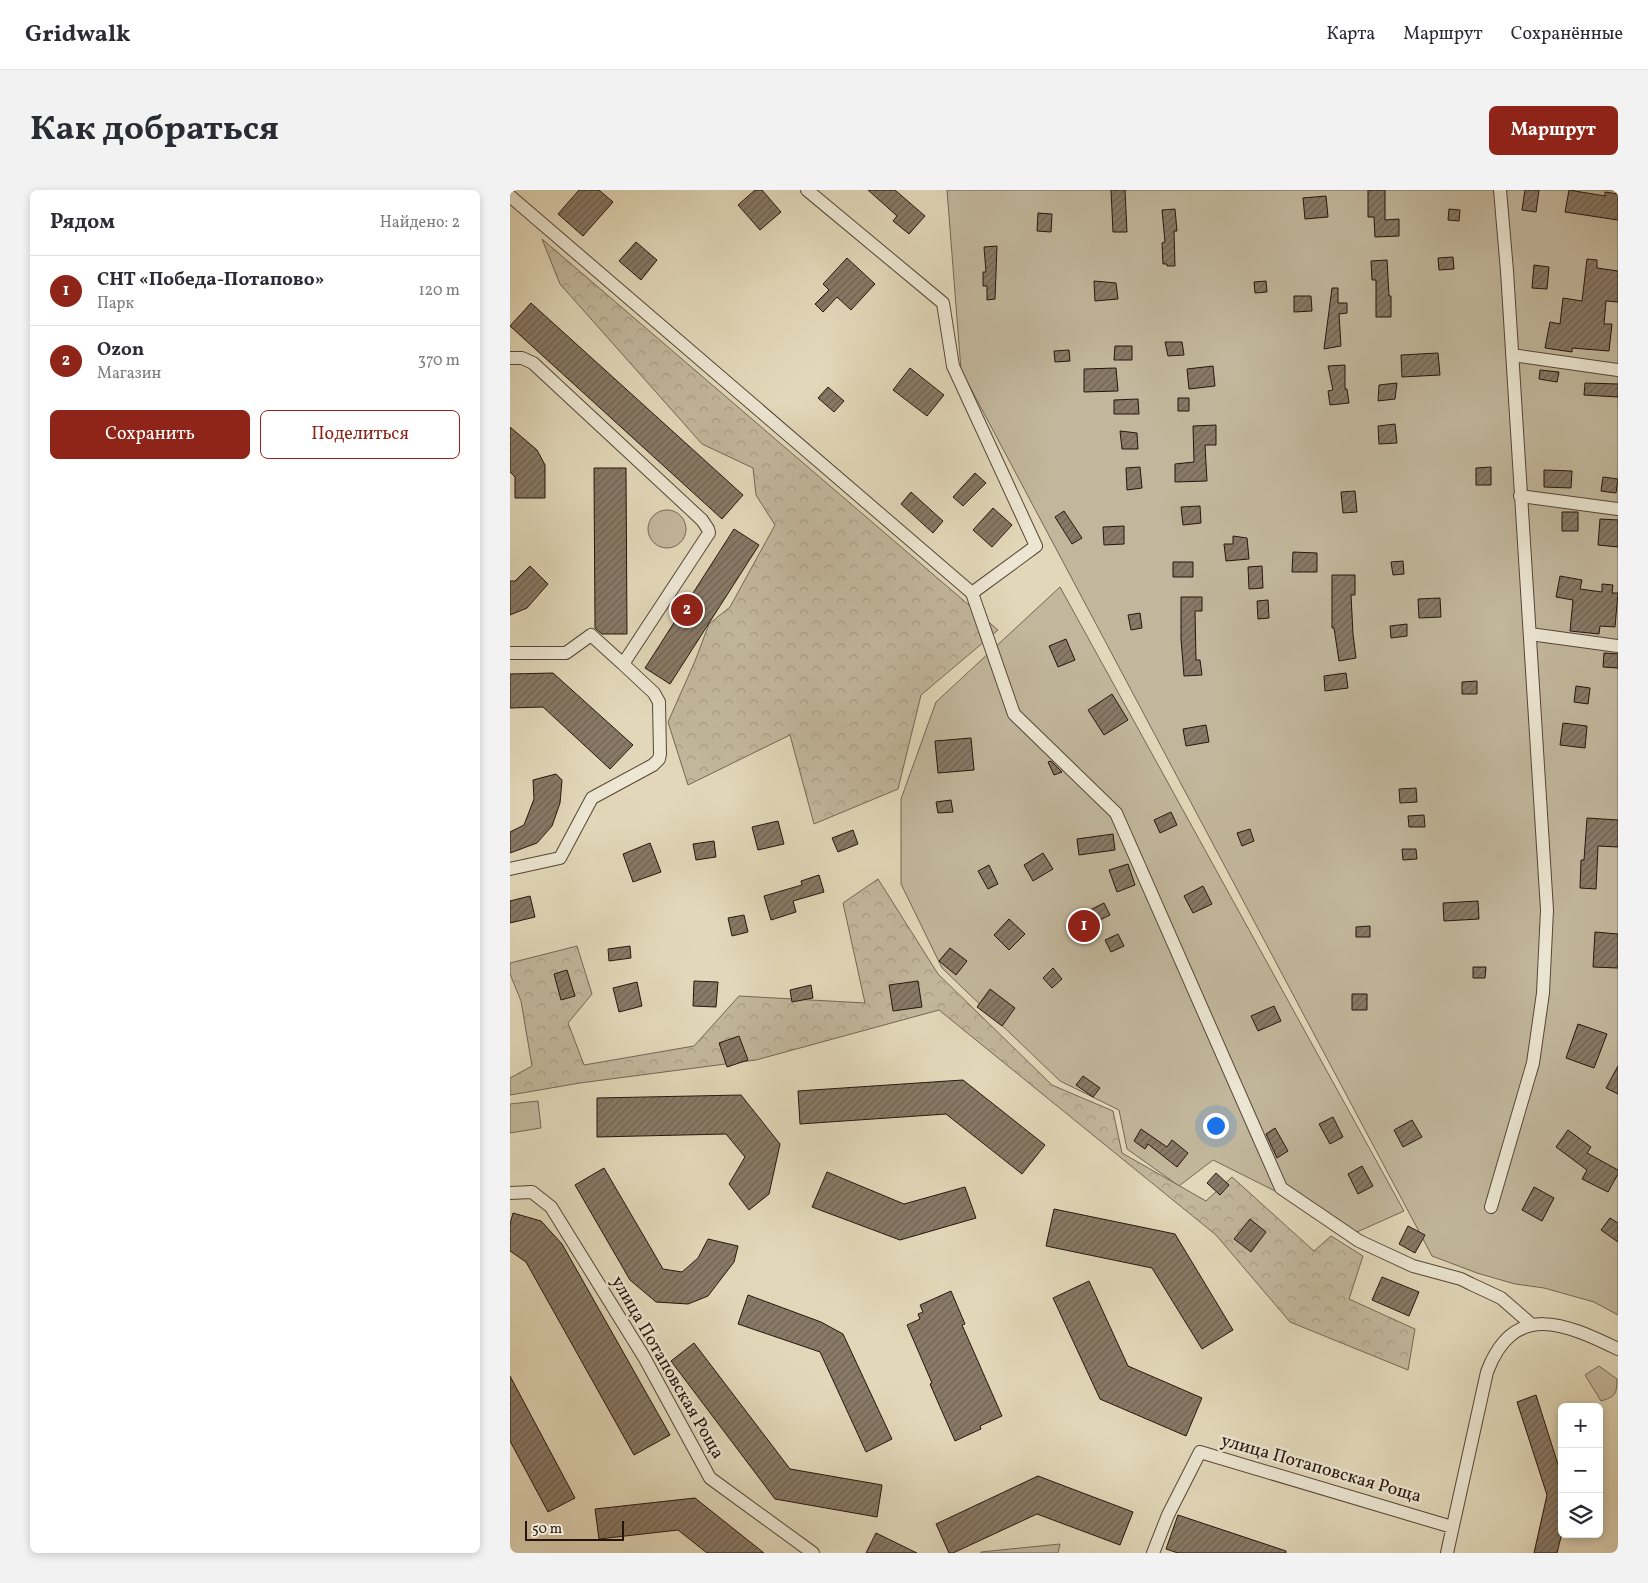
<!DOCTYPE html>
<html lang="ru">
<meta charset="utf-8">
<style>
:root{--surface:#fff;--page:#f2f2f3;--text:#2b2b33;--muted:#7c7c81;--line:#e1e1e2;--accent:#8f2418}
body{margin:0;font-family:Vollkorn,serif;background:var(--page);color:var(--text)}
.controls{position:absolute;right:15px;bottom:15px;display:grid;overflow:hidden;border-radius:8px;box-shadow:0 2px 8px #0003}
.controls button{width:45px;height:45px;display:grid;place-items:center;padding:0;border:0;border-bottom:1px solid var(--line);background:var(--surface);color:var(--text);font:25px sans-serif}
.scale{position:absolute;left:15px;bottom:12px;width:99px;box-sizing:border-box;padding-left:5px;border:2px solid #26150e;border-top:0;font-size:14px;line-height:18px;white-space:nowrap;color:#26150e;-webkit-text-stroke:4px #ece6d2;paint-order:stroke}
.you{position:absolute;left:705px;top:935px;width:18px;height:18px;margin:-12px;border:4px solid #fff;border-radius:50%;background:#1a73e8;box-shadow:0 0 0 8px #1a73e833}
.badge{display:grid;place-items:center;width:32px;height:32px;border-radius:50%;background:var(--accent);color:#fff;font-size:16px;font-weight:700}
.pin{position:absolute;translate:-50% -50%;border:2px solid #fff;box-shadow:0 1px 5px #0006}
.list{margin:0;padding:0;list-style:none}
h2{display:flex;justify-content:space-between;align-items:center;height:65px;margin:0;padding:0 20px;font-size:21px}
h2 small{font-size:16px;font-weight:400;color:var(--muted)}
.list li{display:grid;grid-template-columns:32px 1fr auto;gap:15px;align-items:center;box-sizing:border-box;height:70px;padding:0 20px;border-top:1px solid var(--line)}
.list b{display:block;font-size:19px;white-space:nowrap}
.list p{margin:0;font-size:16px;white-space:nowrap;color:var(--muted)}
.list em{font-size:16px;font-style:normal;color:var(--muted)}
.actions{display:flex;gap:10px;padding:15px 20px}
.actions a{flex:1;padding:11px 0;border:1px solid var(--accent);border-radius:8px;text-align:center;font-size:18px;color:var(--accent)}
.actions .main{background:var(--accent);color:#fff}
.icon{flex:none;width:28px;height:28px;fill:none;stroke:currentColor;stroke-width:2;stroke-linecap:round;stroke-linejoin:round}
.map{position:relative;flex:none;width:1108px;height:1363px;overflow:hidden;border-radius:8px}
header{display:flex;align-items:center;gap:30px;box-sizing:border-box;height:70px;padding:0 25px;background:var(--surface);border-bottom:1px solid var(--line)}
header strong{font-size:24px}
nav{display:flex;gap:28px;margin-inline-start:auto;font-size:18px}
.intro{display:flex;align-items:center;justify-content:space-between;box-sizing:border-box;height:120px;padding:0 30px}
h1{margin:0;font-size:35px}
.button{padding:12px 22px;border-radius:8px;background:var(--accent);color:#fff;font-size:18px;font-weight:700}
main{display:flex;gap:30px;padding:0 30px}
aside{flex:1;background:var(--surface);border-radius:8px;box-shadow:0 2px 8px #0003}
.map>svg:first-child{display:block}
</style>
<header>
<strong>Gridwalk</strong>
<nav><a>Карта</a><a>Маршрут</a><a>Сохранённые</a></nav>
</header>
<div class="intro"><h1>Как добраться</h1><a class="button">Маршрут</a></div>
<main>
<aside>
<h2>Рядом<small>Найдено: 2</small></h2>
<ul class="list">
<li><span class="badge">1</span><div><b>СНТ «Победа-Потапово»</b><p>Парк</p></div><em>120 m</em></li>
<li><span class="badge">2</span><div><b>Ozon</b><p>Магазин</p></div><em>370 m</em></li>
</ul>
<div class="actions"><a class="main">Сохранить</a><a>Поделиться</a></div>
</aside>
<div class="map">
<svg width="1108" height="1363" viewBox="0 0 1108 1363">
<defs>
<pattern id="forest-crowns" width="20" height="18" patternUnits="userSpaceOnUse" patternTransform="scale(1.25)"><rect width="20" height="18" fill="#c2b79c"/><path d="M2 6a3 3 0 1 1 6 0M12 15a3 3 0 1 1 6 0" fill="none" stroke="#a79c85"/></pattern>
<pattern id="building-hatch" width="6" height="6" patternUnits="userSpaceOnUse" patternTransform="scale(1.25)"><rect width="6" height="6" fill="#887a67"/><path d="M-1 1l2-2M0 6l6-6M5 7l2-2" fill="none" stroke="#6f6353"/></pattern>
</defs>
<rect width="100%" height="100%" fill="#e2d8b9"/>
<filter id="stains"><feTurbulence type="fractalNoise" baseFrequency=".004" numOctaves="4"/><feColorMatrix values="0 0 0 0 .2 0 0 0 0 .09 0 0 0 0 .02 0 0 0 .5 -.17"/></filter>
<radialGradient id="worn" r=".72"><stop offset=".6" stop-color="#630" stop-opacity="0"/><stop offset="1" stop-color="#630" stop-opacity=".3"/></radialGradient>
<path fill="#c2b79c" stroke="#746655" d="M437 0H1108V1125L1084 1112 1034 1098 1005 1094 967 1083 922 1066 451 180Z
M138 339a19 19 0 1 1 38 0a19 19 0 1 1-38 0Z
M550 397 894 1021 847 1042 703 970 669 996 617 959 609 920 550 891 432 778 391 694V609L426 512Z
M28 911 31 938 0 943V914Z
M1089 1176 1107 1189C1107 1204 1105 1207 1091 1211L1075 1185Z
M550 1354 548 1363H471V1362Z"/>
<path fill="url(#forest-crowns)" stroke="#746655" d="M32 49 488 440 411 505 388 599 304 634 280 545 178 595 158 532 185 471 199 434 220 417 265 335 246 305 243 278 192 254 50 94Z
M368 689 428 784 542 895 603 921 612 963 696 1011 722 987 804 1061 821 1046 853 1066 839 1109 905 1139 898 1180 780 1132 706 1045 429 820 246 870 70 893 0 905V888L22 876 11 811 0 784V773L67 756 82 804 58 833 74 875 184 856 229 806 355 813 333 713Z"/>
<path fill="url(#building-hatch)" stroke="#26150e" d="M69 0H89L103 12 73 46 48 24Z
M245 0H252L271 22 250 40 228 15Z
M358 0H385L415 26 399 44 383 31 387 26Z
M601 0H615L617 42H603Z
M858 0H875V30L889 29V46L865 47 864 27H858Z
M1015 0H1029L1026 22 1012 20Z
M1059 0 1095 6V2L1108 4V30L1055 22Z
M816 6 818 27 795 29 793 8Z
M665 19 667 41H664L665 76H657V74H653L652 53 655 52 652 20Z
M939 19 950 20 949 31 938 30Z
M528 23 542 24 541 42 527 41Z
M126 52 147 70 131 90 109 71Z
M487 56 485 109 477 110V96H473V82H476L474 57Z
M943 67 944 79 929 80 928 68Z
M337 68 365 94 341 120 327 107 313 122 305 114 319 100 313 94Z
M1077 69 1087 70V78L1108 81V112L1096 111 1094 134H1102L1099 161 1062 158V162L1035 158 1040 132 1050 134 1053 108 1072 111Z
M877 70 879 106H881V127H866V90H862L861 71Z
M1024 75 1039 77 1037 99 1022 98Z
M584 91 606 93 608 109 585 111Z
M756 91 757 102 745 103 744 92Z
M822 98H828V113H837V123L829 124 831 156 814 159Z
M784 106H801L802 121 784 122Z
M21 113 233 305 212 329 0 136Z
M655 152H672L674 165 658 166Z
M605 156H622V170H604Z
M559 160 560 171 545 172 544 161Z
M928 163 930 185 892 187 891 165Z
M835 175V199H837L839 213 820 215 818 201 823 200 818 176Z
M703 176 705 196 679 199 677 179Z
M400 178 434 205 417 226 383 200Z
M606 178 608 201 574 202V179Z
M1030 180 1049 182 1047 192 1029 189Z
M887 193 885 209 868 211 869 195Z
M1075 193 1108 194V207L1074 205Z
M318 197 334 211 324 222 308 208Z
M668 208H679V221H668Z
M628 209 629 224H604V210Z
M885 234 887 253 869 254 868 236Z
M706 235V255H695L697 291 665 292V274L684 272 683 236Z
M0 237 27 260 35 275V308H5V287L0 282Z
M610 241 627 243 628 259H612Z
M630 277 632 298 617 300 616 278Z
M981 277V295H966V278Z
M84 278H116L117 444H92L85 438Z
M1034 280 1062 281 1061 298 1034 297Z
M465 283 476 293 453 316 443 307Z
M1093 287 1108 289 1106 303 1091 301Z
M845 301 847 322 833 323 831 302Z
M401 302 433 331 423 343 391 314Z
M690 316 691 333 673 335 671 317Z
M483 318 502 335 482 357 463 340Z
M554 321 572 348 562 354 545 327Z
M1052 322H1068V341H1052Z
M1090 329 1108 330V357L1088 355Z
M614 336V354L594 355 593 337Z
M224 339 249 355 160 494 135 478Z
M723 346 737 348 739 369 716 371 714 354H723Z
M783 362 807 363V382H782Z
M893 371 894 384 883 385 881 372Z
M663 372H683V387H663Z
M20 376 38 394 17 418 0 425V391H5Z
M752 376 753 398 739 399 738 377Z
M822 385H845V405H841L843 444 846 468 829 471 824 438H822Z
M1050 386 1072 390 1070 399 1092 402V394L1103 395 1102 403H1108L1105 437 1090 436 1089 444 1060 441 1063 410 1046 407Z
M671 407H692V421H685L686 470H690L692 485 674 486 671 449Z
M930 408 931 427 909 428 908 409Z
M758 410 759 428 748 429 747 411Z
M630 423 632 438 621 440 618 425Z
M897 434V446L881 448 880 436Z
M556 449 565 470 548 477 539 456Z
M1094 463 1108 464V478L1093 477Z
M43 483 123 555 100 579 33 517 0 518V484Z
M836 483 838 498 815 501 814 486Z
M967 491V504H952V492Z
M1066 496 1080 498 1078 514 1064 512Z
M602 504 618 530 594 545 578 520Z
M1053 533 1077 536 1075 558 1050 555Z
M696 535 699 552 676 556 673 539Z
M461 548 464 580 428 583 425 551Z
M541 571 552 582 544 585 538 572Z
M46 584 52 590 50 613 42 636 27 653 0 663V642L14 635 24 609 23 590Z
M906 598 907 612 890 613 889 599Z
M441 610 443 622 428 623 426 612Z
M661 622 667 635 650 643 644 630Z
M914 625 915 637H899L898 626Z
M1077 628 1108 630V657L1088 656 1086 699 1070 698 1071 670H1074Z
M268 631 274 654 248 660 242 637Z
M740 639 744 651 732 656 727 643Z
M343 640 348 654 328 662 322 648Z
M603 644 605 660 569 665 567 649Z
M204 651 206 667 186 670 183 654Z
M140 653 151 682 123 692 113 664Z
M892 659H906L907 669 893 670Z
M533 663 543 679 523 691 514 675Z
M618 674 625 695 607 702 599 680Z
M479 675 488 694 478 699 468 681Z
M309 685 314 702 283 711 286 722 261 730 254 706 292 695 291 691Z
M693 696 702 714 683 723 674 706Z
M20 706 25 727 0 733V711Z
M968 711 969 729 934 731 933 713Z
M594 713 600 725 584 733 578 721Z
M234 725 238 742 222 746 218 728Z
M499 729 515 744 499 760 484 745Z
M860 736V747H846V737Z
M1085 742 1108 744V778L1083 777Z
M608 744 614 756 601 762 595 750Z
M120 756 121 768 99 771 98 759Z
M440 758 457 771 446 785 429 771Z
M963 777H976L975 788H963Z
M543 778 552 789 542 798 533 788Z
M57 780 65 806 51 810 44 784Z
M184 791 208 792 206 817 183 816Z
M408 791 412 817 383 821 379 795Z
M127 792 132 816 109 822 103 798Z
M301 795 303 808 282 812 280 800Z
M480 799 505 818 492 836 467 817Z
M842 804H857V820H842Z
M764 816 771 831 748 841 741 826Z
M1068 834 1097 844 1084 878 1056 868Z
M229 846 238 870 217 877 209 853Z
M1108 876V904L1096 898Z
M573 886 590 898 583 907 566 895Z
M453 890 535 955 512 984 436 924 290 934 288 901Z
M231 905 270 954 259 1004 239 1020 219 994 235 967 216 944 87 947V908Z
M823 927 833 947 820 954 809 934Z
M902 930 912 947 893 957 884 940Z
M765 938 778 961 767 968 756 944Z
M631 939 657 957 662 950 678 963 667 977 638 954 635 959 624 951Z
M1058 940 1081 957 1077 963 1108 980V984L1098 1002 1072 989 1077 980 1046 957Z
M852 976 863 996 848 1004 838 984Z
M94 978 153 1079 172 1082 188 1068 198 1049 228 1056 224 1072 198 1106 178 1114 146 1112 120 1090 65 995Z
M317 982 394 1014 455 997 466 1028 390 1050 302 1017Z
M706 983 719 995 710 1005 697 993Z
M1024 997 1044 1008 1032 1031 1012 1020Z
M544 1019 665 1044 723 1140 692 1159 642 1078 536 1056Z
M3 1023 31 1031 52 1054 160 1245 124 1265 16 1072 0 1061V1034Z
M1100 1028 1108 1033V1052L1091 1040Z
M740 1029 756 1042 741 1062 724 1049Z
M898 1036 915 1045 905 1063 889 1054Z
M872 1087 909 1102 899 1126 862 1110Z
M579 1091 618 1176 692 1208 676 1246 590 1209 543 1108Z
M441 1101 455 1134 452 1135 492 1226 470 1236 471 1239 445 1251 420 1194 422 1193 397 1135 410 1129 408 1124 413 1122 410 1115Z
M238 1105 311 1132 333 1144 382 1249 356 1262 310 1162 228 1134Z
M184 1153 280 1279 372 1295 367 1327 265 1309 161 1171Z
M0 1186 65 1308 38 1322 0 1251Z
M1026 1205 1052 1287V1343L1047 1363H1024L1037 1305 1007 1212Z
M528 1286 623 1322 610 1355 527 1324 443 1363H439L426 1334Z
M185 1308 254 1363H197L168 1340 89 1349 85 1319Z
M668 1325 776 1361V1363H668L656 1359Z
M366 1343 407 1363H356Z"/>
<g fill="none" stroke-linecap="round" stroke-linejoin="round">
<g stroke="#554639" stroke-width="14">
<path id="minor" d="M0 6 462 403 526 356 443 176 433 113 297 0
M1002 165 1108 180
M0 168H12L23 173 192 330 198 339 199 343 113 474 81 445 56 463H0
M1010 306 1108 319
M462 403 504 524 606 623 771 998 849 1051 903 1076 951 1089 961 1094 991 1108 1022 1135
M1020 444 1108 456
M0 679 50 668 82 608 143 575 149 569 150 564 149 512 144 503 113 474
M0 1003 22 1002 41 1017 134 1167 200 1288 303 1363
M981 1017 1023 873 1033 803 1037 720 997 81 990 0
M643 1363 658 1325 690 1262 942 1337
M937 1363 977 1182C1004 1110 1056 1134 1108 1159"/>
</g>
<use href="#minor" stroke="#ece6d2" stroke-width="12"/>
</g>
<g text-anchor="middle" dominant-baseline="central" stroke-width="5" stroke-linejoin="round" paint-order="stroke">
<g font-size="18" fill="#26150e" stroke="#ece6d2">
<text transform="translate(157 1178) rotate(60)">улица Потаповская Роща</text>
<text transform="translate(811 1279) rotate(16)">улица Потаповская Роща</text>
</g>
</g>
<rect width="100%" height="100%" filter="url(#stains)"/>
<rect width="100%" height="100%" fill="url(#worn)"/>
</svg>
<div class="controls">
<button>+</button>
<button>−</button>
<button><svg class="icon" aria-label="layers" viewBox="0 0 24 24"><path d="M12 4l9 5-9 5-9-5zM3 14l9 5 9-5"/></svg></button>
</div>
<div class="scale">50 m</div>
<div class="you"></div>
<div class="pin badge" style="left:574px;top:736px">1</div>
<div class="pin badge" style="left:177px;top:420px">2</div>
</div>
</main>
